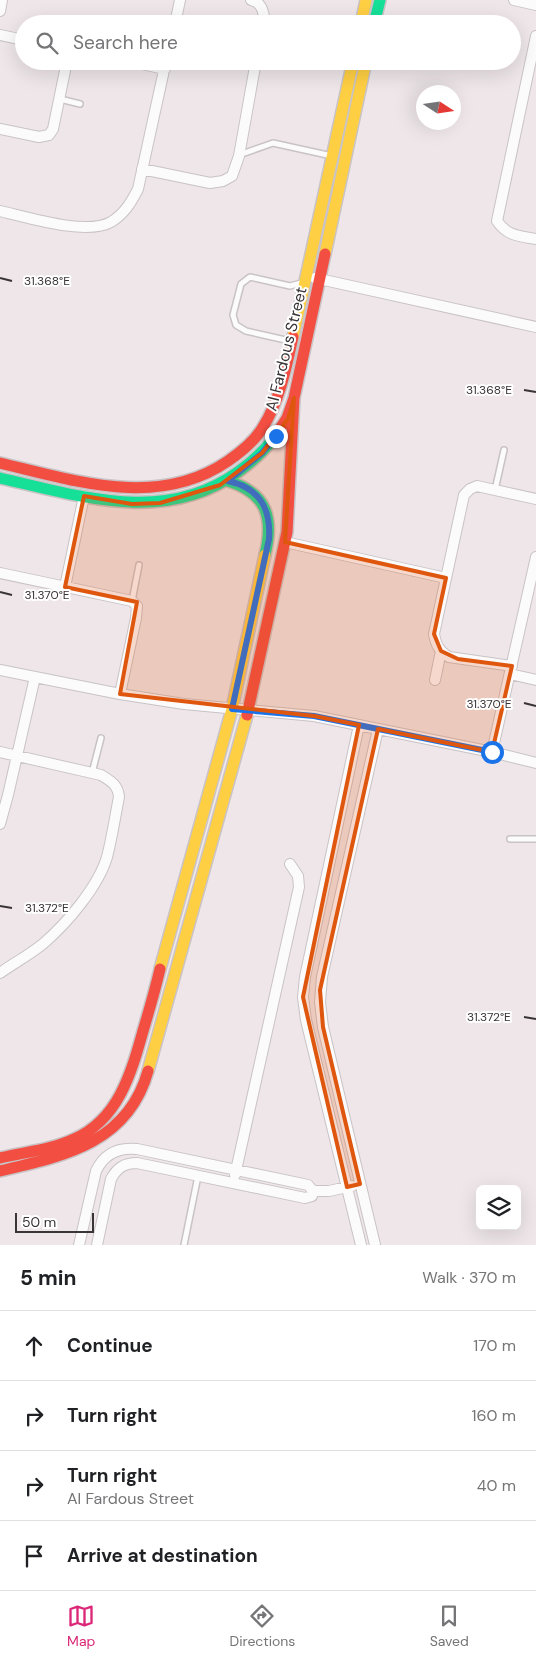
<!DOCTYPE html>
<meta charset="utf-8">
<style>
:root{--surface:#fff;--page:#f6f6f6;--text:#202124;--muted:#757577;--line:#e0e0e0;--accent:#db2777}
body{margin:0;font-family:"DM Sans",sans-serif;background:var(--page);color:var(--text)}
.controls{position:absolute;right:15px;bottom:15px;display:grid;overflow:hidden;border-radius:8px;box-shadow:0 5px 20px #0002}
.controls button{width:45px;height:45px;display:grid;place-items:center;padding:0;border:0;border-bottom:1px solid var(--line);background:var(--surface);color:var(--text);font:25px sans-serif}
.compass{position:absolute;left:416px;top:85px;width:45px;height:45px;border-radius:50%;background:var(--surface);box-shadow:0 5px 20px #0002;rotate:102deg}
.scale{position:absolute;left:15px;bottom:12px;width:79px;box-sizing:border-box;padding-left:5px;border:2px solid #393436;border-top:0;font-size:14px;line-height:18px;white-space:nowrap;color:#393436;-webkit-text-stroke:4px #fff;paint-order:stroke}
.stop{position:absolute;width:15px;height:15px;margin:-11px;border:4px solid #1a73e8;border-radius:50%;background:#fff}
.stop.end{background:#1a73e8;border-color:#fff;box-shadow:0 1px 5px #0008}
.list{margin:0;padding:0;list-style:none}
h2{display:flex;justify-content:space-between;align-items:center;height:65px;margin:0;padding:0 20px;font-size:21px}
h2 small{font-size:16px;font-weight:400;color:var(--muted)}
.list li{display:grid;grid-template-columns:32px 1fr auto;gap:15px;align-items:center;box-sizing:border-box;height:70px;padding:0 20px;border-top:1px solid var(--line)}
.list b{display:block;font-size:19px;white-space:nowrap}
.list p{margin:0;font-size:16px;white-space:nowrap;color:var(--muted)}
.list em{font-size:16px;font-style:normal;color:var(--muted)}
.icon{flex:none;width:28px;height:28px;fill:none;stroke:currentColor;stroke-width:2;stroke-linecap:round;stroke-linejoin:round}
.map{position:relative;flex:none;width:536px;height:1245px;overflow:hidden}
.search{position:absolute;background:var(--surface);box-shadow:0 5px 20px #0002;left:15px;right:15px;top:15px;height:55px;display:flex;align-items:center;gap:12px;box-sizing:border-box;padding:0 18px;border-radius:28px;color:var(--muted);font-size:19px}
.sheet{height:345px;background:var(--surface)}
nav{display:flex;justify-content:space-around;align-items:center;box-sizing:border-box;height:70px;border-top:1px solid var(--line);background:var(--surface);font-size:14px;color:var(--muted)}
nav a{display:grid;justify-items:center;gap:2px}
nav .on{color:var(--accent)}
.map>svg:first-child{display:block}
</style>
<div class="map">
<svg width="536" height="1245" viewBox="0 0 536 1245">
<rect width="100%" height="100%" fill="#eee6e9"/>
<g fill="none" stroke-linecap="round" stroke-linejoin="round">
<g stroke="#c9c3c6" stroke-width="8">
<path id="lane" d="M60 99 80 104
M239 155 273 143 332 156
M290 341 246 331 236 325 233 315 241 284 250 277 290 286 301 283
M495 490 504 450
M132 601 139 565
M92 773 101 738
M510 839H536
M184 1245 198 1176"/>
</g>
<g stroke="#c9c3c6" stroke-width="12">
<path id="street" d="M251 0C262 2 265 14 264 24
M514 0 536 5
M0 11 2 0
M175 24 180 0
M0 35 24 40
M536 36 497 221C507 236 519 236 536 239
M128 61 165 69
M0 129 39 137 49 135 53 129 67 61
M142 169 210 183 223 181 232 176 239 156 256 61
M0 211C27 217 86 236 111 222 124 214 131 203 138 189L166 61
M315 278 536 327
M285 542 446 578
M0 573 132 601 137 606 136 618 120 694
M65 587 84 496
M512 666 449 657C439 651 436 645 434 634L464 495 470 489 477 486 536 499
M0 670 35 677
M510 674 536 680
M435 680 441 651
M359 725 305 977 303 997 306 1020 361 1245
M0 752 101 775C111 781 118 785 119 797 115 817 112 838 107 857 98 887 67 923 44 943 31 954 14 963 0 973
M492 752 536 557
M0 824 8 795 35 677 120 694 184 704 314 716 492 752 536 763
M235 1175 299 887 298 876 290 864
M313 1191H329L352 1186
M79 1245 96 1171C104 1154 118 1147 137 1149L308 1185 313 1191 312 1196 305 1198 137 1163C124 1163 117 1168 111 1179L97 1245
M375 1245 323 1027 320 1002 322 977 378 729"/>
</g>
<g stroke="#c9c3c6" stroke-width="14">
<path id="fast" d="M374 24 380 0
M0 478C80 496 165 525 238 472 252 462 264 451 274 438
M228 481C267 493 274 518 265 555"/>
</g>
<g stroke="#c9c3c6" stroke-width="14">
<path id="slow" d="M361 24 366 0
M325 254 366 61
M293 337 353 61
M160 969 232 709 265 555
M148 1071 247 715"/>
</g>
<g stroke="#c9c3c6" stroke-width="14">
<path id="jam" d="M274 438 287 418 294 398 325 254
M0 463C76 481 158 509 228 461 241 452 255 441 263 427 280 400 286 368 293 337
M247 715 287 532 294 398
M0 1158C24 1152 51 1150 74 1139 118 1120 131 1074 143 1031 149 1011 155 990 160 969
M0 1171C64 1156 128 1143 148 1071"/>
</g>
<use href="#lane" stroke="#fcfbfc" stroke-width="5"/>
<use href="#street" stroke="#fcfbfc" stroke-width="10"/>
<use href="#fast" stroke="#16e098" stroke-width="11"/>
<use href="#slow" stroke="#ffcf43" stroke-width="11"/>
<use href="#jam" stroke="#f24e42" stroke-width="11"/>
</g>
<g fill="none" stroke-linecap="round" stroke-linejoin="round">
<path stroke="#1a73e8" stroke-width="6" d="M276 436 262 453 228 481C260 488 271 509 269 539L232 709 314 716 492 752"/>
</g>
<path fill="#df570e" fill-opacity="0.2" stroke="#df570e" stroke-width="4" stroke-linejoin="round" d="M294 398 285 542 446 578 434 634 441 651 458 659 512 666 492 752 378 729 320 990 323 1027 360 1184 347 1187 303 997 359 725 314 716 120 694 137 602 65 587 84 496 132 504 160 503 220 485 262 453 288 419Z"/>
<path fill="none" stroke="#393436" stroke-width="2" d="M0 278 12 281M524 390 536 392M0 592 12 595M524 703 536 706M0 906 12 908M524 1017 536 1019"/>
<g text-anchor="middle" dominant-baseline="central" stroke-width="4" stroke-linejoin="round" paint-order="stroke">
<g font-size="16" fill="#393436" stroke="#fff">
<text transform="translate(286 349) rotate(-76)">Al Fardous Street</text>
</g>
</g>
<g font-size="12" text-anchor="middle" fill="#393436" stroke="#fff" stroke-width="4" stroke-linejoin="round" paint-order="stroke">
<text x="47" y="285">31.368°E</text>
<text x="489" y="394">31.368°E</text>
<text x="47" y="599">31.370°E</text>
<text x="489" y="708">31.370°E</text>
<text x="47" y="912">31.372°E</text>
<text x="489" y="1021">31.372°E</text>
</g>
</svg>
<div class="controls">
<button><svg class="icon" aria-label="layers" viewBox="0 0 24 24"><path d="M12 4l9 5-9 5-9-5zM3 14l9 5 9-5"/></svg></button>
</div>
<svg class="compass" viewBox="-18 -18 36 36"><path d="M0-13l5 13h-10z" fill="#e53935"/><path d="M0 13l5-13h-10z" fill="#757577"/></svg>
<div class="scale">50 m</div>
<div class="stop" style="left:492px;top:752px"></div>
<div class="stop end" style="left:276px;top:436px"></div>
<div class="search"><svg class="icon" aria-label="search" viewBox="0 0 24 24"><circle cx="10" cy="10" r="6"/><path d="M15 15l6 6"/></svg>Search here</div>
</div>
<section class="sheet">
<h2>5 min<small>Walk · 370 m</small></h2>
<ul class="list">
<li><svg class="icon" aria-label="ahead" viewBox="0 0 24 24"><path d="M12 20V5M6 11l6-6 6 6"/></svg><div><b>Continue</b></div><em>170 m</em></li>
<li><svg class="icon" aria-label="right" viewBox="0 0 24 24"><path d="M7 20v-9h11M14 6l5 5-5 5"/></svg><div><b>Turn right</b></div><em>160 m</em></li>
<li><svg class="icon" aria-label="right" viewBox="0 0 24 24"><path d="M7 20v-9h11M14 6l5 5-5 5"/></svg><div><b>Turn right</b><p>Al Fardous Street</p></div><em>40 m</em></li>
<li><svg class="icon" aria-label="arrive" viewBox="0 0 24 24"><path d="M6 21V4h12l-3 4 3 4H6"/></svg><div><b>Arrive at destination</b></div></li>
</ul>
</section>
<nav>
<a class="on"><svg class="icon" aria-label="map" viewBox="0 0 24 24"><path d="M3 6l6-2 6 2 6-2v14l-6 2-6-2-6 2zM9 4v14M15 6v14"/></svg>Map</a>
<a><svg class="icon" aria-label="directions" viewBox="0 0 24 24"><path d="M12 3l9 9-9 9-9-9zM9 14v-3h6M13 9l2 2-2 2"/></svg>Directions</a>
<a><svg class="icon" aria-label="saved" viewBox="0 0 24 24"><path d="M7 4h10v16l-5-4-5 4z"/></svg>Saved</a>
</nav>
